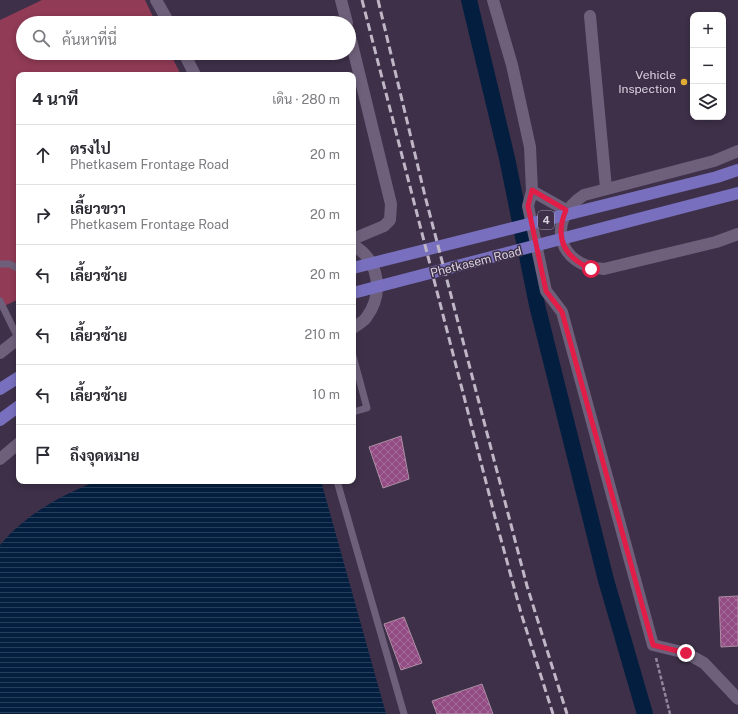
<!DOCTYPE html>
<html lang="th">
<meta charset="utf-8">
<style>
:root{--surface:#fff;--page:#f7f7f7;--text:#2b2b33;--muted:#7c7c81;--line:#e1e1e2}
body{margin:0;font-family:"Public Sans",Sarabun,sans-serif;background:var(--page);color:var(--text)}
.controls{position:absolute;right:12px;top:12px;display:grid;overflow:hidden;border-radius:8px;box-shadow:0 2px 6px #0003}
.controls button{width:36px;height:36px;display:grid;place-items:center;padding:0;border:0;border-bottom:1px solid var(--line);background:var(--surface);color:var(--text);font:20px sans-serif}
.stop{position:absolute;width:12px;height:12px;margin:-9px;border:3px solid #e11d48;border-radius:50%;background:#fff}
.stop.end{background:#e11d48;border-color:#fff;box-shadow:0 1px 4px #0008}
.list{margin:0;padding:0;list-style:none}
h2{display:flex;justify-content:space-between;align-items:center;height:52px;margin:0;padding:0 16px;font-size:17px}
h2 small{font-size:13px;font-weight:400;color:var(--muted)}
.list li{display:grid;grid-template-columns:26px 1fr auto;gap:12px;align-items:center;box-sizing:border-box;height:60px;padding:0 16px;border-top:1px solid var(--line)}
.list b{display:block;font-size:15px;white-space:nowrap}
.list p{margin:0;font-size:13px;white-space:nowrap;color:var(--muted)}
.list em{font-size:13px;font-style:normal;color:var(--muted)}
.icon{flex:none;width:22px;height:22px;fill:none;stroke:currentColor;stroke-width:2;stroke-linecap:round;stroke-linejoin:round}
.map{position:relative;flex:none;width:738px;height:714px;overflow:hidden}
.search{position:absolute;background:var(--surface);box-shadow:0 2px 6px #0003;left:16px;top:16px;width:340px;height:44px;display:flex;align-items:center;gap:10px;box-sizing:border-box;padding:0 14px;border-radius:22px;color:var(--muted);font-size:15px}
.panel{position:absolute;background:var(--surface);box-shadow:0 2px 6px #0003;left:16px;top:72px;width:340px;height:412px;border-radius:8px}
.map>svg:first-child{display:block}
</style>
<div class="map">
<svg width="738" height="714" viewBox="0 0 738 714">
<defs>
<pattern id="water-rules" width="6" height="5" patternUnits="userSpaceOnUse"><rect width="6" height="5" fill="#031e3f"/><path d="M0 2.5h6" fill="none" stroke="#273e5a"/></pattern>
<pattern id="building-cross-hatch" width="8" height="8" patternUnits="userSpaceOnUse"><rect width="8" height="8" fill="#924b83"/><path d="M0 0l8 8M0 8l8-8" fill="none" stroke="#a66c9a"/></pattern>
</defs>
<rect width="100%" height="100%" fill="#3d3048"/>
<path fill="#913b56" d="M42 0H145L156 23H23V53H170L181 75H19V299L0 308V20Z"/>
<path fill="url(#water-rules)" d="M97 481H321L386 714H0V545C25 515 61 495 97 481Z"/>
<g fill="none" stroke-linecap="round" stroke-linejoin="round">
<path stroke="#031e3f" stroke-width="16" d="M469 0 507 158 537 305 606 580 645 714"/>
</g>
<path fill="url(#building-cross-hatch)" stroke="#ac8fa4" d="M401 436 409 479 383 488 369 447Z
M738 596V646L721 647 719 597Z
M404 617 422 663 401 670 384 624Z
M482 684 493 714H437L432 701Z"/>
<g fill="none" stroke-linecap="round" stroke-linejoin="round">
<path stroke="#91879a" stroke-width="2.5" stroke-dasharray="4 2" stroke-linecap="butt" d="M656 658 670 714"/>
<path stroke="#6e607a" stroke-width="7" d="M0 264H10L19 269
M0 301 18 338
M353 356 367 408 353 412
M337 481 404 714"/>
<path stroke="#6e607a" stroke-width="12" d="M156 0 169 23
M341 0 347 23
M493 0 512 65 530 147 532 191 528 206 546 291 562 312 653 645 686 653 704 663 738 699
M590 16 606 188
M349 32 391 204 390 220 384 226 353 239
M184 53 195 75
M532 191 566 210"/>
<path stroke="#6e607a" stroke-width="12" d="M738 151 714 161 584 195C545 220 558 267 604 269L716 242 738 234
M353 245C380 261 384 294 366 318 363 322 357 325 353 328
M0 353 19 338
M0 459 19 443"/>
<path stroke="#7870be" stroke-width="12" d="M353 268 717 177 738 170
M353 293 738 193
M0 389 19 377
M0 420 19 406"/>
<path stroke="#bfb6c6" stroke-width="3" stroke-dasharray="8 4" stroke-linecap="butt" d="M362 0 496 521 521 613 553 714
M378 0 425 196 527 586 567 714"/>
</g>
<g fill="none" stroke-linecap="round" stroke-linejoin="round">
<path stroke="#e11d48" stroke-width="5" d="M591 269C564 257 554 238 566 210L532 190 528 206 546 291 562 312 653 645 686 653"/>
</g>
<circle fill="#e3ae35" stroke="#3d3048" stroke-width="1.5" cx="684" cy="82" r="4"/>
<g text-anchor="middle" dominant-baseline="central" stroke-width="3" stroke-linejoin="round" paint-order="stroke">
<rect fill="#3d3048" stroke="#aba1b3" stroke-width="1" x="538" y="211" width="16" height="18" rx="3"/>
<g font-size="11" font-weight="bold" fill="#dad2e1">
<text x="546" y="220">4</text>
</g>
<g font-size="12" fill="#dad2e1" stroke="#3d3048" text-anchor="end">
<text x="676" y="75">Vehicle<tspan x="676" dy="14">Inspection</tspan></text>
</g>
<g font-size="12" fill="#dad2e1" stroke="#3d3048">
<text transform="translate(476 262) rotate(-14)">Phetkasem Road</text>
</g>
</g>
</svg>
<div class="controls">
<button>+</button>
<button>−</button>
<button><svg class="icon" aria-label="layers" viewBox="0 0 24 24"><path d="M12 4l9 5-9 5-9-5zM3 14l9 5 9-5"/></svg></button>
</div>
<div class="stop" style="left:591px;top:269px"></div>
<div class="stop end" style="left:686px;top:653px"></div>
<div class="search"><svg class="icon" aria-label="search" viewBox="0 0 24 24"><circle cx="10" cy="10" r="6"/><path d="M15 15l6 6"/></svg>ค้นหาที่นี่</div>
<section class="panel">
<h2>4 นาที<small>เดิน · 280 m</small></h2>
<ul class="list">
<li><svg class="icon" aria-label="ahead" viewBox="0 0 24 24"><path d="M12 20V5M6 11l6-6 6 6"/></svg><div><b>ตรงไป</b><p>Phetkasem Frontage Road</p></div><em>20 m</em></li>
<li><svg class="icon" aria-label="right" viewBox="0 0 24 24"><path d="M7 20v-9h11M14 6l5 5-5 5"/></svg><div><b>เลี้ยวขวา</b><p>Phetkasem Frontage Road</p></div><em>20 m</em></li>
<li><svg class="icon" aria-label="left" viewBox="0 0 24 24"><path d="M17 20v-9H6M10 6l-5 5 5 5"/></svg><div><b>เลี้ยวซ้าย</b></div><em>20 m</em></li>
<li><svg class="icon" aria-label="left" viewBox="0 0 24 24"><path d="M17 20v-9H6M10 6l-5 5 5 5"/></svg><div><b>เลี้ยวซ้าย</b></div><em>210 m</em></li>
<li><svg class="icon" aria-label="left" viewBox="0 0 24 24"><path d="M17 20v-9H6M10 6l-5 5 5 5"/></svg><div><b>เลี้ยวซ้าย</b></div><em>10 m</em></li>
<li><svg class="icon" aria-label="arrive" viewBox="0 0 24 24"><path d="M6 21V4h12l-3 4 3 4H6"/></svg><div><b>ถึงจุดหมาย</b></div></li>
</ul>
</section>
</div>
